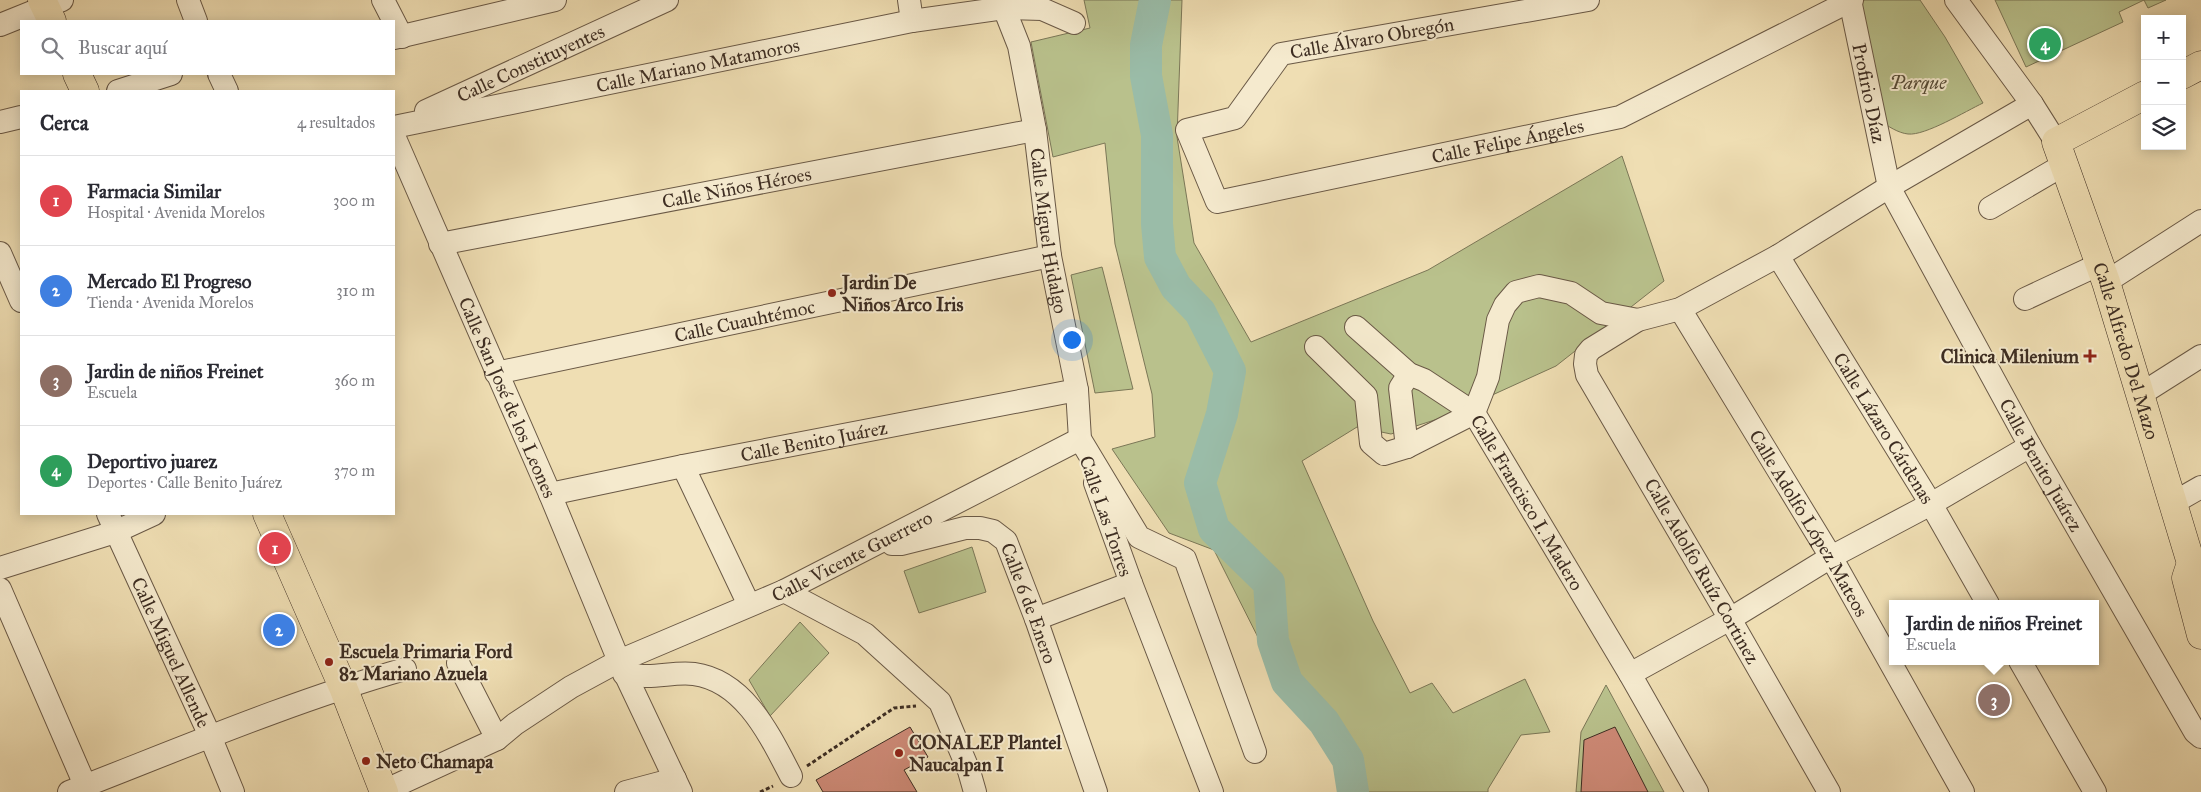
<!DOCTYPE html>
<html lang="es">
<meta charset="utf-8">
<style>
:root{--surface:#fff;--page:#f7f7f7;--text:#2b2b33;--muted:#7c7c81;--line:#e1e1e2;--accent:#8f2418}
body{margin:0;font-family:"IM FELL Great Primer",serif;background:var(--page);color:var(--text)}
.controls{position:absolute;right:15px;top:15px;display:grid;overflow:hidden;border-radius:0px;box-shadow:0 2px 12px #0003}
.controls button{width:45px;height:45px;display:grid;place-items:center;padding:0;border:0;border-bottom:1px solid var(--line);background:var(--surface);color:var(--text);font:25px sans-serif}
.you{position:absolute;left:1071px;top:339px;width:18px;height:18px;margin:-12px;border:4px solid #fff;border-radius:50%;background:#1a73e8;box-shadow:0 0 0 8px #1a73e833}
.badge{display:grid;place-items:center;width:32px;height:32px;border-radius:50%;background:var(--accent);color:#fff;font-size:16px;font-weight:700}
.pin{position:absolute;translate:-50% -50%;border:2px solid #fff;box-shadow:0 1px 5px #0006}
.popup{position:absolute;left:1889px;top:600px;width:210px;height:65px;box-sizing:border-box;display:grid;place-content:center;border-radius:0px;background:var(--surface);filter:drop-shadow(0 1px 4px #0005);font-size:16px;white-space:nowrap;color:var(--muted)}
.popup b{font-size:19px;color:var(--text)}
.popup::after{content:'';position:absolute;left:50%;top:100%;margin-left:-10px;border:10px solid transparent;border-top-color:var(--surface)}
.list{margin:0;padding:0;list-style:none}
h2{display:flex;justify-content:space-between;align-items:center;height:65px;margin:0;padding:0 20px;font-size:21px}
h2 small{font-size:16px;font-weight:400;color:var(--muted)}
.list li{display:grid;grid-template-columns:32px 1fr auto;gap:15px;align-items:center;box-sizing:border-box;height:90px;padding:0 20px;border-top:1px solid var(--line)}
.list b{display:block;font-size:19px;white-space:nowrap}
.list p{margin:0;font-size:16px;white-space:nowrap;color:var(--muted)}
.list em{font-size:16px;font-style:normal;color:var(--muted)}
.icon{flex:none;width:28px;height:28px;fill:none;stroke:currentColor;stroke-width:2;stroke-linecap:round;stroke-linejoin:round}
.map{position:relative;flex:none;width:2201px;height:792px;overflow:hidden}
.search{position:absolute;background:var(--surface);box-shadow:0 2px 12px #0003;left:20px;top:20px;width:375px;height:55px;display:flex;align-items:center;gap:12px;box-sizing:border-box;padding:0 18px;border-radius:0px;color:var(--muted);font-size:19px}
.panel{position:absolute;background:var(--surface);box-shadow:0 2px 12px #0003;left:20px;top:90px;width:375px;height:425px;border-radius:0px}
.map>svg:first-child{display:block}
</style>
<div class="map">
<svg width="2201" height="792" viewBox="0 0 2201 792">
<rect width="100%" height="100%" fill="#efdeb3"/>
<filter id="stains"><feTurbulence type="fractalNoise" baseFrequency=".004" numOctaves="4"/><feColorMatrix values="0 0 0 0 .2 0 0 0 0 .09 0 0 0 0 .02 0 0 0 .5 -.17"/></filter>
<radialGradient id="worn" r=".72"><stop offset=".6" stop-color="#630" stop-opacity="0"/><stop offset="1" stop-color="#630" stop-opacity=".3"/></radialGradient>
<path fill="#b9c18c" stroke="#7b7757" d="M1084 0H1182L1177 137 1194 243 1251 342 1428 270 1622 156 1664 281 1556 366 1444 417 1391 434 1357 427 1302 461 1373 621 1410 693 1432 683 1453 713 1525 679 1550 732 1521 735 1488 789V792H1356L1342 762 1282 685 1214 550 1169 533 1112 449 1155 437 1152 394 1115 244 1105 143 1053 157 1031 42 1090 28Z
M1865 0H1920L1945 37 1983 103C1966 111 1925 136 1908 134 1898 133 1888 126 1880 121L1858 3Z
M1995 0H2166L2148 8 2144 0 2119 12 2123 22 2026 67Z
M1102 267 1133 389 1095 393 1071 275Z
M972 547 986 592 919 613 904 571Z
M800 622 829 653 770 716 749 680Z
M1606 685 1664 792H1576L1581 732Z"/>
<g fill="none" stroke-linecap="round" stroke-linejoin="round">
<path stroke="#9abca8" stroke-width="32" d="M1155 0 1146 45V76L1157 135V224L1160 257 1176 287 1200 312 1230 371 1222 414 1200 483 1214 529 1269 583 1273 641 1287 682 1324 722 1348 760 1353 792"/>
</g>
<path fill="#ce8a77" stroke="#3d2d22" d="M910 727 928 757 904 770 917 792H823L816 780Z
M1615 727 1648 792H1581L1584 740Z"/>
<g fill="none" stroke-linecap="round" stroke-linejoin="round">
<g stroke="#6a5946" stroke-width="24">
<g id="minor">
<path d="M188 0 196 21"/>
<path d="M383 0 402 37"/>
<path d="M909 0 912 21"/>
<path id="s1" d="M1588 0 1281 54 1235 118 1187 130 1217 202 1620 117 1852 0"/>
<path id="s2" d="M1850 0 1889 187 2030 446 2195 732 2201 737"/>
<path d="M1956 0 2032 104 2056 142"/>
<path id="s3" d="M1004 8 1019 46 1035 130 1050 256 1077 390 1080 439 1139 537 1185 559 1255 752"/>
<path d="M0 25 62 0"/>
<path d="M394 38 555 0"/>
<path d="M219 74 227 91"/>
<path d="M118 91 171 74"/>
<path id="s4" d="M426 111 667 0"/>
<path d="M0 122 21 117"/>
<path id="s5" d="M394 127 912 21 1004 8 1042 9 1074 23"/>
<path id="s6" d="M394 136 550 494 619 661 681 792"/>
<path d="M1990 208 2065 164"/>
<path id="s7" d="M440 244 1035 130"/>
<path d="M0 253 21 301"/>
<path id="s8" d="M1778 256 1931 504 1988 604"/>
<path d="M2106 282 2201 221"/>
<path d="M2025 299 2100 264"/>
<path id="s9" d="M1680 309 1831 557 1963 792"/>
<path id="s10" d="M1356 327 1409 374 1424 380 1474 413 1630 674 1697 792"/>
<path d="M1316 347 1366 396 1371 443 1384 454 1407 447 1474 413"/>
<path id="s11" d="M496 373 1050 256"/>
<path d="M2141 394 2201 356"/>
<path d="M1474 413 1488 377 1498 320 1505 305 1516 292 1539 286 1571 293 1601 313 1638 320"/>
<path d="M1407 447 1400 388 1409 374"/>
<path d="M683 466 749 605"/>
<path d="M1095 483 1131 583 1212 792"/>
<path id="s12" d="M550 494 683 466 1077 390"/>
<path d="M2173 503 2201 487"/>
<path id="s13" d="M108 514 210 736 233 792"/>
<path id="s14" d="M892 544H901L965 528H980L993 531 1006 541 1036 619 1096 792"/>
<path d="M0 568 115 532 154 514"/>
<path d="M0 589 88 792"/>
<path d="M784 591 865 634 940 702 969 771 975 792"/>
<path d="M1036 619 1131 583"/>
<path d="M2020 661 2095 792"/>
<path d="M458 663 497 739"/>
<path d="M624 674C632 674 640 676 647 676 663 676 678 672 694 674 745 681 770 736 791 776"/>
<path d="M1630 674 1730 619 1831 557 1931 504 2030 446"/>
<path id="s15" d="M384 791 497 739 515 724 571 687 619 661 784 591 1080 439"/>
<path d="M69 792C180 749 290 702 405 669"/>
<path d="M626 792 675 779"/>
<path d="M1829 792 1730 619 1587 375 1585 364 1586 355 1591 349 1638 320 1680 309 1778 256 1889 187 2032 104"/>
</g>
</g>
<g stroke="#3d2d22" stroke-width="29">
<g id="major">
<path d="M42 0 52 21"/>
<path d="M77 74 85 91"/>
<path d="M2182 75 2201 65"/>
<path id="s16" d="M2145 95 2056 142 2106 282 2191 563 2201 573"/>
<path d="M267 514 343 687 384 792"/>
<path d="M2191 563 2186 578 2201 635"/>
</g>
</g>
<path stroke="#3d2d22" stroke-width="3" stroke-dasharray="4 2.5" stroke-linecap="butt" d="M807 766 894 708 916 706
M760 792 773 786"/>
<use href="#minor" stroke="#f5eace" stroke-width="22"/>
<use href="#major" stroke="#efdeb3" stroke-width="28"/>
</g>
<g fill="#8f2418" stroke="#f5eace" stroke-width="2">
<circle cx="832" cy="293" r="5"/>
<path d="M2087.5 348.5h5v5h5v5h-5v5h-5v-5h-5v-5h5z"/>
<circle cx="329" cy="662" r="5"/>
<circle cx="899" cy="753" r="5"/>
<circle cx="366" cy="761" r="5"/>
</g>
<g text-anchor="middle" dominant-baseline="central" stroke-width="4" stroke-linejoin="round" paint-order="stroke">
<g font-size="19" fill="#3d2d22" stroke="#f5eace">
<text transform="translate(1372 38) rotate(-10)">Calle Álvaro Obregón</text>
<text stroke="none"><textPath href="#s4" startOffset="115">Calle Constituyentes</textPath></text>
<text stroke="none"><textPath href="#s5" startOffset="310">Calle Mariano Matamoros</textPath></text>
<text stroke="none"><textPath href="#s2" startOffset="95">Profirio Díaz</textPath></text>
<text stroke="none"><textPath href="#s1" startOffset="815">Calle Felipe Ángeles</textPath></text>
<text stroke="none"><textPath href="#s7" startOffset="302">Calle Niños Héroes</textPath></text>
<text stroke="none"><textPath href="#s3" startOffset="228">Calle Miguel Hidalgo</textPath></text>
<text stroke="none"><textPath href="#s11" startOffset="254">Calle Cuauhtémoc</textPath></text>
<text stroke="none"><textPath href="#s16" startOffset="321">Calle Alfredo Del Mazo</textPath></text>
<text stroke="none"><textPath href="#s6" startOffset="285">Calle San José de los Leones</textPath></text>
<text stroke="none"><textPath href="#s8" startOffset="202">Calle Lázaro Cárdenas</textPath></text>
<text stroke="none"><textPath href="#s12" startOffset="269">Calle Benito Juárez</textPath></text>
<text stroke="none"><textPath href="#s2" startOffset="508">Calle Benito Juárez</textPath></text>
<text stroke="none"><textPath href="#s10" startOffset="251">Calle Francisco I. Madero</textPath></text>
<text transform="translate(1106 516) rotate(71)">Calle Las Torres</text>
<text stroke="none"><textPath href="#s9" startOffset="250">Calle Adolfo López Mateos</textPath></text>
<text stroke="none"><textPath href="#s15" startOffset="525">Calle Vicente Guerrero</textPath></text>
<text transform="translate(1702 571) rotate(60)">Calle Adolfo Ruíz Cortinez</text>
<text stroke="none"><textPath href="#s14" startOffset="186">Calle 6 de Enero</textPath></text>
<text stroke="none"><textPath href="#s13" startOffset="152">Calle Miguel Allende</textPath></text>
</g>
<g font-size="19" font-style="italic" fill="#564b37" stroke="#f5eace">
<text x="1918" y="82">Parque</text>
</g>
<g font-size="19" font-weight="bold" fill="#3d2d22" stroke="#f5eace" text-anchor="start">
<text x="842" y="282">Jardin De<tspan x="842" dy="22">Niños Arco Iris</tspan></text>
<text x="2079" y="356" text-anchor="end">Clinica Milenium</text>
<text x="339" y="651">Escuela Primaria Ford<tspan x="339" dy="22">82 Mariano Azuela</tspan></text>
<text x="909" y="742">CONALEP Plantel<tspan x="909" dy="22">Naucalpan I</tspan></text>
<text x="376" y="761">Neto Chamapa</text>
</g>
</g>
<rect width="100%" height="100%" filter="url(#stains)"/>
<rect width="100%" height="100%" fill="url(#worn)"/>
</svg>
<div class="controls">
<button>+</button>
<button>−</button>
<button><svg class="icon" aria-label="layers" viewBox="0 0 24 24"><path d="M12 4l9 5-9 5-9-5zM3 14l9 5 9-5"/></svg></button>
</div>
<div class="you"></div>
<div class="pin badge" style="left:275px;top:548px;background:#e0444e">1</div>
<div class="pin badge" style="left:279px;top:630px;background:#3f7fe0">2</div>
<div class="pin badge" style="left:1994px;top:700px;background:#8d6e63">3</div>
<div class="popup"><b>Jardin de niños Freinet</b>Escuela</div>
<div class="pin badge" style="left:2045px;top:44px;background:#2e9e5b">4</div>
<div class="search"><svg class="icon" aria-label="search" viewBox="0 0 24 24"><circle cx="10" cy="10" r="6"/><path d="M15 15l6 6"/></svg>Buscar aquí</div>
<section class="panel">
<h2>Cerca<small>4 resultados</small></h2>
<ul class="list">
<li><span class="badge" style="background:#e0444e">1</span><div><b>Farmacia Similar</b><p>Hospital · Avenida Morelos</p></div><em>300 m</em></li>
<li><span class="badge" style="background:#3f7fe0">2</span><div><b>Mercado El Progreso</b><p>Tienda · Avenida Morelos</p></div><em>310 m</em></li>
<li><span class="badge" style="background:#8d6e63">3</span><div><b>Jardin de niños Freinet</b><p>Escuela</p></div><em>360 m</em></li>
<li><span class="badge" style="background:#2e9e5b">4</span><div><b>Deportivo juarez</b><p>Deportes · Calle Benito Juárez</p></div><em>370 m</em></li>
</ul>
</section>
</div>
